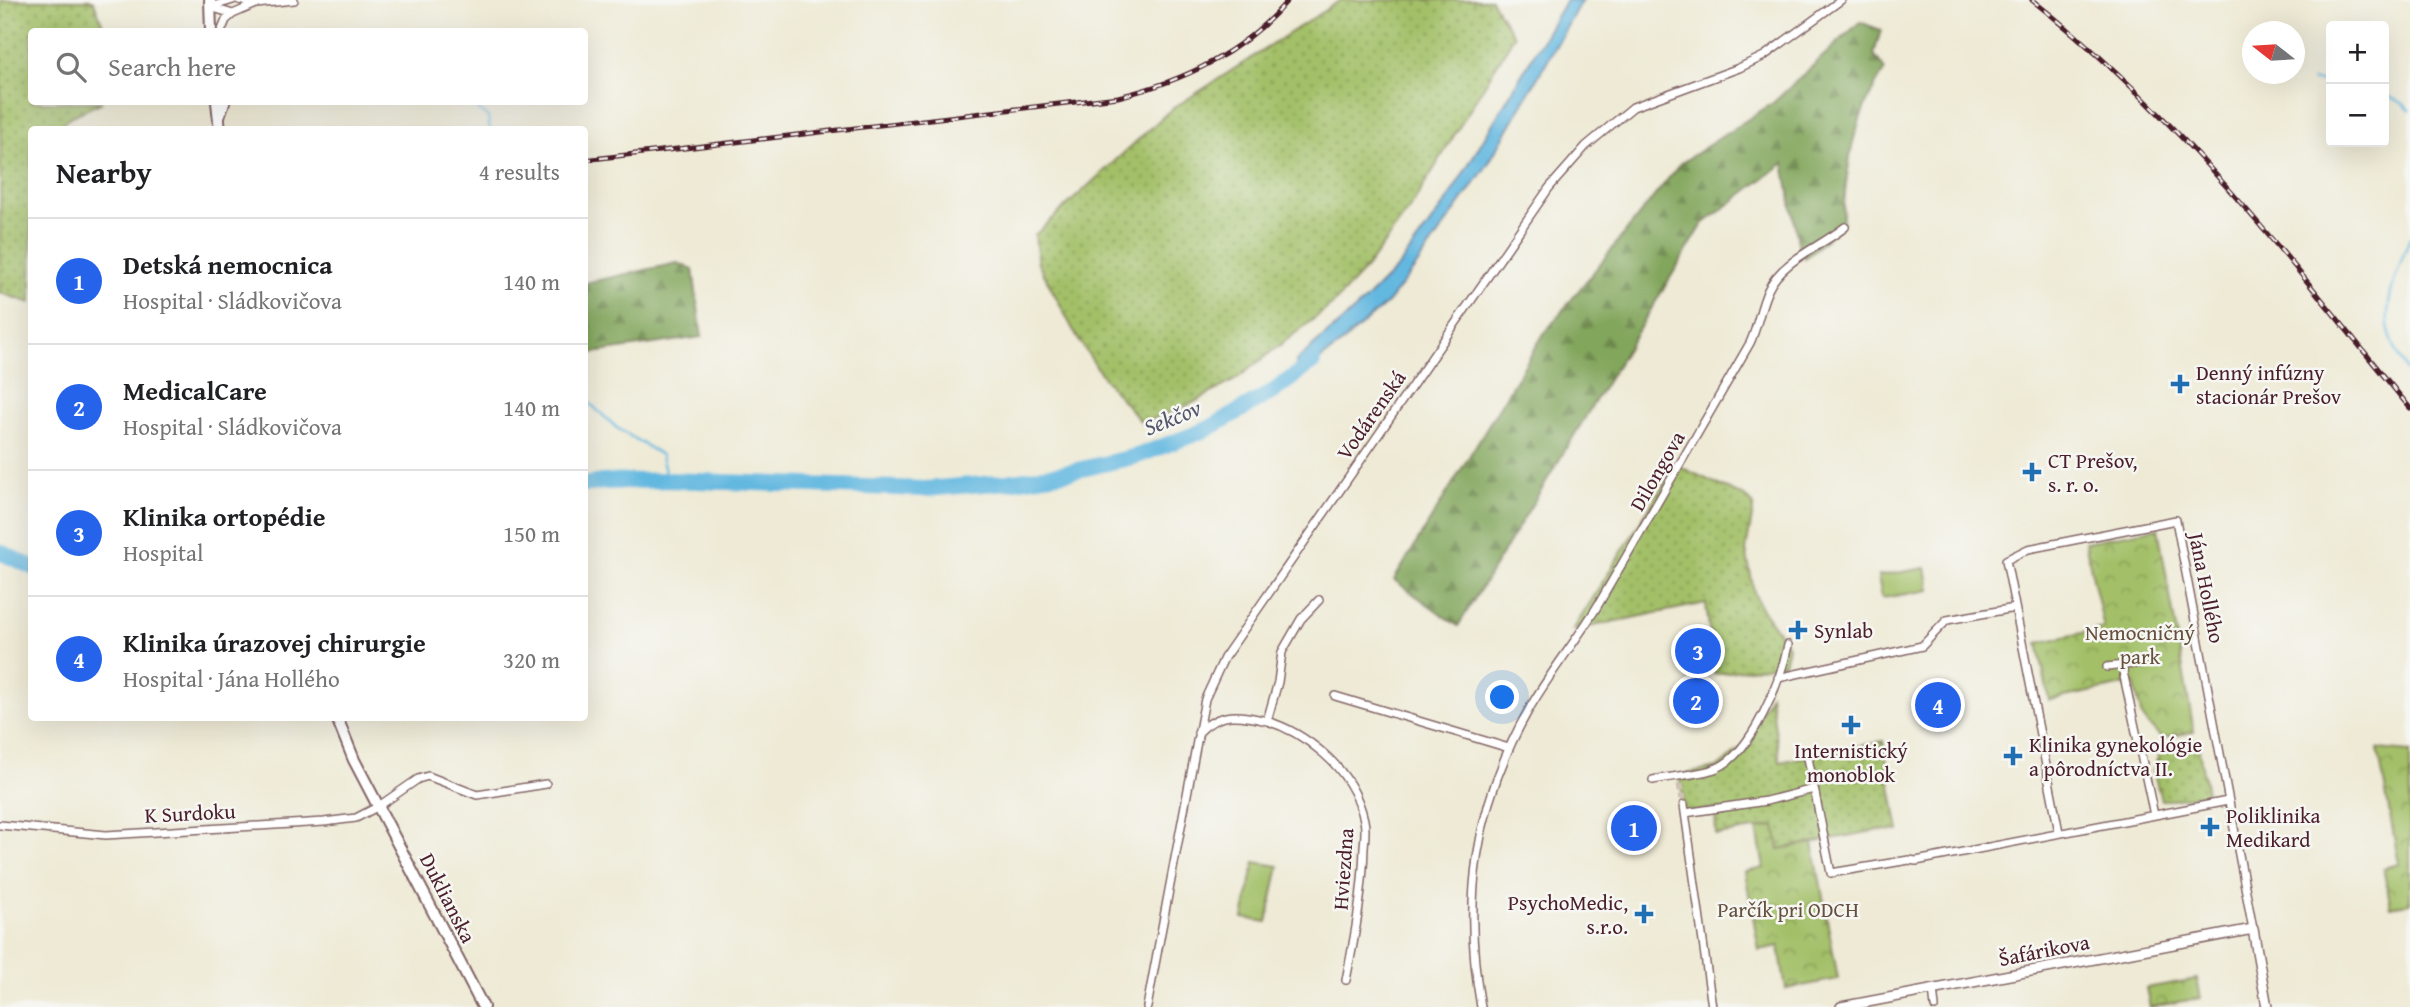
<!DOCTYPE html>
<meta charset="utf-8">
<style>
:root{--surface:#fff;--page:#f6f6f6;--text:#202124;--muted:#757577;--line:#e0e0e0;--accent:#2563eb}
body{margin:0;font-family:"Gentium Book Plus",serif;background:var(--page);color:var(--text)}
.controls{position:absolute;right:21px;top:21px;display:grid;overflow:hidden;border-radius:7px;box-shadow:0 7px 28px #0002}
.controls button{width:63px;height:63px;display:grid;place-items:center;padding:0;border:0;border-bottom:2px solid var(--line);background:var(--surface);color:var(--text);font:35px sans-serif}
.compass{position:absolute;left:2242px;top:21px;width:63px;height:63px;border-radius:50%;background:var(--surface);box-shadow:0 7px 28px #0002;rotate:287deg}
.you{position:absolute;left:1503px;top:698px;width:24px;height:24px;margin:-18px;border:5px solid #fff;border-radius:50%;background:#1a73e8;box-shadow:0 0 0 10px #1a73e833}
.badge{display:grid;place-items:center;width:46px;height:46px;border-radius:50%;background:var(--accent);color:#fff;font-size:23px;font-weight:700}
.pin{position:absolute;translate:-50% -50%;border:4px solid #fff;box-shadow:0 2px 7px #0006}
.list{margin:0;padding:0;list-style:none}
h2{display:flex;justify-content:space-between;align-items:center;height:91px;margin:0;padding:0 28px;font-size:30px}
h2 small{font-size:23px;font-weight:400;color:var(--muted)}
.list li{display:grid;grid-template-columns:46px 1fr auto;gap:21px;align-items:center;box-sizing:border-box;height:126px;padding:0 28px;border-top:2px solid var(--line)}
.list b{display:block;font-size:26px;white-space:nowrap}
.list p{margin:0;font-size:23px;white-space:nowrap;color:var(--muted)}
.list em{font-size:23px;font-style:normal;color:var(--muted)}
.icon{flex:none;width:38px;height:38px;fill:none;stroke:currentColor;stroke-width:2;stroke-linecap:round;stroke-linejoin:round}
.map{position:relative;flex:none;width:2410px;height:1007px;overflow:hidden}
.search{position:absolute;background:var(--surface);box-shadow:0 7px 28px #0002;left:28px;top:28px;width:560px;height:77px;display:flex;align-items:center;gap:18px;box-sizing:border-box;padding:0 24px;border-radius:7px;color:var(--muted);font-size:26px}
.panel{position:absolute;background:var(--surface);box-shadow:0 7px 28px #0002;left:28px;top:126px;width:560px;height:595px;border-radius:7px}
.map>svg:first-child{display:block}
</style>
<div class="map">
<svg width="2410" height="1007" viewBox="0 0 2410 1007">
<defs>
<pattern id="grass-dots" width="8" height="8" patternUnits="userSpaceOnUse" patternTransform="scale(1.75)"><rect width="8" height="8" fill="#a3c067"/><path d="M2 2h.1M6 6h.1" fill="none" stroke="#879b55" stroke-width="1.8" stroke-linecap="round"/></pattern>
<pattern id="forest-firs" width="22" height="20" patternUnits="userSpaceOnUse" patternTransform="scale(1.75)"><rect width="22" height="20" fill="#82a65c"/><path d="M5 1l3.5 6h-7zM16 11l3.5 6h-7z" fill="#6c874c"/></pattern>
<pattern id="park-crowns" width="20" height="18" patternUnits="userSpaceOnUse" patternTransform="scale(1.75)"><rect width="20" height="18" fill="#a3c067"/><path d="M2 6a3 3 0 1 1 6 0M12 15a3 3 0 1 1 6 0" fill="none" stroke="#879b55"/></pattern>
</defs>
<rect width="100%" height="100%" fill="#f6f6f2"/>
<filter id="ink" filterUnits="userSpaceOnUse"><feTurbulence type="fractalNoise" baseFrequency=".0143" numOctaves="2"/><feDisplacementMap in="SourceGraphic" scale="14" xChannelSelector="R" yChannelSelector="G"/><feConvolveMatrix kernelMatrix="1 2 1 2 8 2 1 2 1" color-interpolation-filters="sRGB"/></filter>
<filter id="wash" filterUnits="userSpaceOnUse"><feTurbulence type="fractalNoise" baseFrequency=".00686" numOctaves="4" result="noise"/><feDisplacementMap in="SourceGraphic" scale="28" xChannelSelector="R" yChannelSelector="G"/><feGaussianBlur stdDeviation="1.57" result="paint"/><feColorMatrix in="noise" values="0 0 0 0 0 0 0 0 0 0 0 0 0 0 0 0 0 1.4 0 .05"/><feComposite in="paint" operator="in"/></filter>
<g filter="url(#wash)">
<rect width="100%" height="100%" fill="#eeead5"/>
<path fill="url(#grass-dots)" stroke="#767049" stroke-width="2" d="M1 0H89L94 2 105 31 32 32V102H102L68 118 59 129 32 130 31 303 0 293Z
M1341 0H1491L1514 36 1411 207 1363 272 1333 304 1235 380 1189 405 1142 423 1106 381 1078 339 1038 263 1035 235 1169 111Z
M1676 465 1743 496 1754 505 1746 550 1754 592 1760 606 1788 646 1784 664 1714 674 1706 603 1573 630Z
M1770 695 1780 762 1883 741 1899 831 1878 830 1779 849 1774 826 1716 835 1715 809 1685 813 1680 775 1717 768 1743 747Z
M2197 740 2207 793 2173 800H2161L2153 770 2162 747Z"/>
<path fill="url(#forest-firs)" stroke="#666244" stroke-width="2" d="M1860 22 1881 30 1874 54 1885 70C1851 120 1847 167 1842 225L1805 258 1800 254 1784 163 1703 224 1458 626 1394 580 1543 335 1680 164 1774 102Z
M677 263 693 269 702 337 585 354V283Z"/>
<path fill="url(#park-crowns)" stroke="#767049" stroke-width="2" d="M2158 528 2194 732 2161 738 2142 718 2134 683 2049 700 2038 643 2104 628 2085 542Z
M2378 749 2410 752V903L2391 907 2383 868 2399 864Z
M1775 826 1779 849 1813 843 1838 979 1786 989 1779 946 1759 950 1745 872 1764 868 1757 829Z
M2197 979 2201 998 2150 1007 2146 988Z"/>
<path fill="#a3c067" stroke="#767049" stroke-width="2" d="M1926 568 1930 590 1882 598 1878 576Z
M1255 862 1279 866 1267 922 1243 918Z"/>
<path fill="#64b8e0" stroke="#576c86" stroke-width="2" d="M1566 0H1582L1488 164 1417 265 1388 302 1337 347 1296 378V361L1357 308 1399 266 1448 199Z"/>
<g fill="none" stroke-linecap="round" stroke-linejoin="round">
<path stroke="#64b8e0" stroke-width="2.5" d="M2312 81 2331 82
M2384 94 2402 103 2410 110
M469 102 488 117 490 130
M2410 238C2400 264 2386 296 2388 324 2390 342 2401 361 2410 375
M584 398 617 428 661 455 667 480"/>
<path stroke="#64b8e0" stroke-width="16" d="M584 485 602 482 667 480 925 489 1008 482 1069 472 1137 456 1208 429 1274 391 1313 362
M0 552 32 567"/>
</g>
</g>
<g filter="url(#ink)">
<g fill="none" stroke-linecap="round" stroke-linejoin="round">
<path stroke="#cdc1b3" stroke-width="7" stroke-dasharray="7 3.5" stroke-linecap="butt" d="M1680 784 1683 799"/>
<g stroke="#836666" stroke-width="10">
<path id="minor" d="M239 0 255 4
M210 7 233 14 256 4 294 0
M210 7 233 0
M221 32 226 20 233 14
M220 119 226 102
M2107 667 2142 663
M2122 667 2154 815
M1778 678 1922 646 1947 620 2015 608
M1335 696 1509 748
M1267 721 1278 682 1282 652 1301 619 1319 600
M1198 733C1219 711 1240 714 1267 721 1287 727 1307 739 1323 753 1344 771 1358 793 1364 820 1366 829 1365 838 1364 847 1363 892 1355 936 1346 980
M1808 758 1831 873 1909 860 1916 861 2228 801
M1653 780C1672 776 1699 775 1717 768 1752 753 1781 680 1788 645
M1684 805 1712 1007
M1685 813 1766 801 1814 789
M0 825 106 835 324 822 356 818 379 806 418 779 428 776 477 795 546 784
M2059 832 2006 560 2028 549 2176 520 2253 929
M1933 989 1935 1007
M1147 1007 1205 699 1224 658 1549 188 1586 146 1633 107 1739 68 1764 56 1841 0
M1481 1007C1462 901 1475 805 1528 711 1550 672 1579 638 1601 600 1651 515 1700 429 1750 343 1758 326 1760 307 1768 290 1782 260 1820 247 1845 227"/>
</g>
<g stroke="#836666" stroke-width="12">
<path id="tertiary" d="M1841 1007 2253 929 2267 1007"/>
</g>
<g stroke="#836666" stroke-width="14">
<path id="primary" d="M210 0 211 32
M217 102 220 130
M337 718 354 760 483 1007"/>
</g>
<use href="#minor" stroke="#fff" stroke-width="7"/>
<use href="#tertiary" stroke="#fff" stroke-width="9"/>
<use href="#primary" stroke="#fff" stroke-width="10"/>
<g stroke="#4a1f2b" stroke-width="5">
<path id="rail" d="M2032 0C2180 115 2292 264 2410 408
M584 160 1118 97C1184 81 1243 53 1288 0"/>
</g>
<use href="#rail" stroke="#f6f6f2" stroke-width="2.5" stroke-dasharray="8" stroke-linecap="butt"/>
</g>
</g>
<g fill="#1f6fb2" stroke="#f6f6f2" stroke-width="2.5">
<path d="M2176.5 373.5h7v7h7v7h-7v7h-7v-7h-7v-7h7z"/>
<path d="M2028.5 461.5h7v7h7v7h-7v7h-7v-7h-7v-7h7z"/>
<path d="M1794.5 619.5h7v7h7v7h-7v7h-7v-7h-7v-7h7z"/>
<path d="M1847.5 714.5h7v7h7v7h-7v7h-7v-7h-7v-7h7z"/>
<path d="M2009.5 745.5h7v7h7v7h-7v7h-7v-7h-7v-7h7z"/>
<path d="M2206.5 816.5h7v7h7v7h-7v7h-7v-7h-7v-7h7z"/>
<path d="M1640.5 903.5h7v7h7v7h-7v7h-7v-7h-7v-7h7z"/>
</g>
<g text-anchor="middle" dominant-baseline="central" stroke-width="5" stroke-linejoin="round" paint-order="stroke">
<g font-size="21" fill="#4a1f2b" stroke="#f6f6f2" text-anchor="start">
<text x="2196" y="372">Denný infúzny<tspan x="2196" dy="24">stacionár Prešov</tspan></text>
<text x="2048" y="460">CT Prešov,<tspan x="2048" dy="24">s. r. o.</tspan></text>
<text x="1814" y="630">Synlab</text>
<text x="2029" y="744">Klinika gynekológie<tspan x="2029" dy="24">a pôrodníctva II.</tspan></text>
<text x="1851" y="750" text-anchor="middle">Internistický<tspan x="1851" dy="24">monoblok</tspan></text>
<text x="2226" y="815">Poliklinika<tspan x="2226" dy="24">Medikard</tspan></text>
<text x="1628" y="902" text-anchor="end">PsychoMedic,<tspan x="1628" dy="24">s.r.o.</tspan></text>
</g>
<g font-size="21" fill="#4a1f2b" stroke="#f6f6f2">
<text transform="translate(1371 415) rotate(-55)">Vodárenská</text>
<text transform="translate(1657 471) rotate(-60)">Dilongova</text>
<text transform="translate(2207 588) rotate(79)">Jána Hollého</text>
<text transform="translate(190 813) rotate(-3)">K Surdoku</text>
<text transform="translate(1343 869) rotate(-86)">Hviezdna</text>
<text transform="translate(448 898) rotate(63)">Duklianska</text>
<text transform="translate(2044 950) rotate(-11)">Šafárikova</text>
</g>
<g font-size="21" fill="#654f3d" stroke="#f6f6f2">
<text x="2140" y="632">Nemocničný<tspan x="2140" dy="24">park</tspan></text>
<text x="1788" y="909">Parčík pri ODCH</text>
</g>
<g font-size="23" font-style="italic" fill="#53556a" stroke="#f6f6f2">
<text transform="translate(1172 417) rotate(-22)">Sekčov</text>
</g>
</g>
</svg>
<div class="controls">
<button>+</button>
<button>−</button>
</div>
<svg class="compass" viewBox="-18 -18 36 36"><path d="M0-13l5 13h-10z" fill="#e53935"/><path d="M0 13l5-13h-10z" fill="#757577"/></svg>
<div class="you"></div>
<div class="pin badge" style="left:1634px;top:828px">1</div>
<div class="pin badge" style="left:1696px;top:701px">2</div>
<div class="pin badge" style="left:1698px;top:651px">3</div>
<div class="pin badge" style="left:1938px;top:705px">4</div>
<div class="search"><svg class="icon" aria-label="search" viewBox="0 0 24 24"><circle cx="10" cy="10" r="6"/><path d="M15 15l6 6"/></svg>Search here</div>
<section class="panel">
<h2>Nearby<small>4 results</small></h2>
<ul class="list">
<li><span class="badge">1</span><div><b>Detská nemocnica</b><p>Hospital · Sládkovičova</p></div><em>140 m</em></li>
<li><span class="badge">2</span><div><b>MedicalCare</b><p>Hospital · Sládkovičova</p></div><em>140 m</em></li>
<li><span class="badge">3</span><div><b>Klinika ortopédie</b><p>Hospital</p></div><em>150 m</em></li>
<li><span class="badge">4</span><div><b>Klinika úrazovej chirurgie</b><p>Hospital · Jána Hollého</p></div><em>320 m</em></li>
</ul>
</section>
</div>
